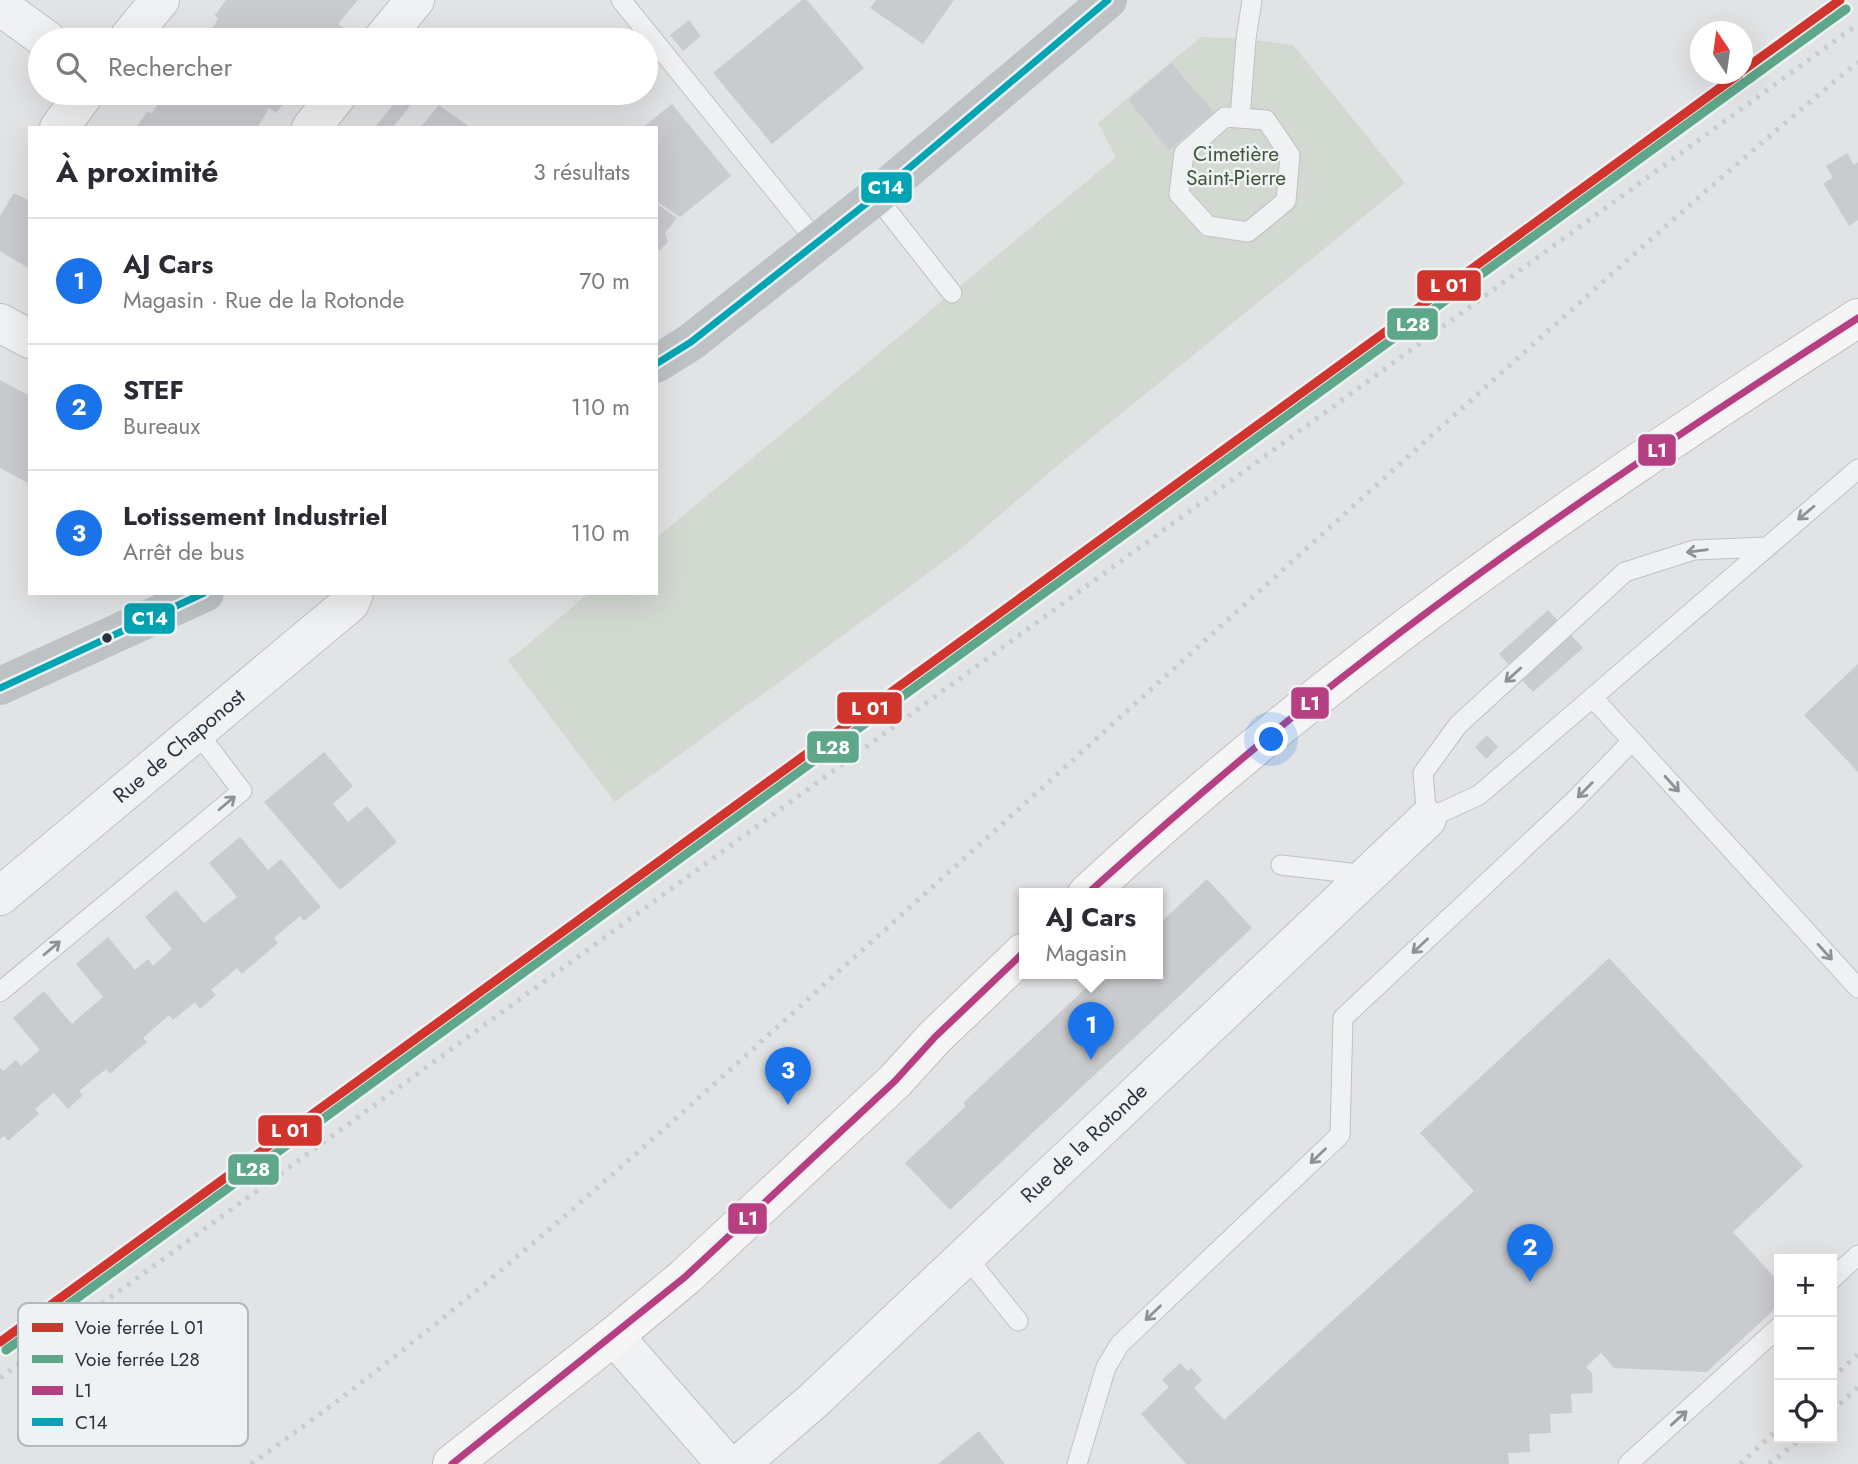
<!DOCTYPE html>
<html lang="fr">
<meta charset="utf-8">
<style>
:root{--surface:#fff;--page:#f7f7f7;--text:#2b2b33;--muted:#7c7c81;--line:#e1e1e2;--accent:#1a73e8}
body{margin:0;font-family:Jost,sans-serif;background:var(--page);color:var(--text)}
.controls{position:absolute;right:21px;bottom:21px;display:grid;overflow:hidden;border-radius:0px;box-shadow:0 7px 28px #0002}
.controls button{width:63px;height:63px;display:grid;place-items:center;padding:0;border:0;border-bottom:2px solid var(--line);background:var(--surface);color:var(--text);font:35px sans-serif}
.compass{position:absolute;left:1690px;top:21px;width:63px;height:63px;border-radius:50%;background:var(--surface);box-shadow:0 7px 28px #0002;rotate:347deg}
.you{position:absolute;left:1272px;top:740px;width:24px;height:24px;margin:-18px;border:5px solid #fff;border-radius:50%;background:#1a73e8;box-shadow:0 0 0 10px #1a73e833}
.badge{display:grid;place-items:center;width:46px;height:46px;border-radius:50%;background:var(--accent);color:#fff;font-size:23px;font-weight:700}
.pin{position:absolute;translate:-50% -58px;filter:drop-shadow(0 2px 4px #0008)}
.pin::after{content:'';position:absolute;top:37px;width:24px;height:21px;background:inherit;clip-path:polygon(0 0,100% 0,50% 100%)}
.popup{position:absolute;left:1019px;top:888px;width:144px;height:91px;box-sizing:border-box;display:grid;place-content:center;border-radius:0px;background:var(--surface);filter:drop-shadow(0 2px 5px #0005);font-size:23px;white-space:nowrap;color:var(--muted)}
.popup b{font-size:26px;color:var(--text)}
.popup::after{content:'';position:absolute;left:50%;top:100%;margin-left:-14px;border:14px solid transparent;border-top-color:var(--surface)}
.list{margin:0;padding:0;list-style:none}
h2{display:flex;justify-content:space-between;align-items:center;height:91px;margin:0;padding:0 28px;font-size:30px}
h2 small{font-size:23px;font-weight:400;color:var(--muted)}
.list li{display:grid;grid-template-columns:46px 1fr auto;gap:21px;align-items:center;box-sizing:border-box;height:126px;padding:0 28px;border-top:2px solid var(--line)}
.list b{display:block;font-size:26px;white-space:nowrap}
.list p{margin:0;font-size:23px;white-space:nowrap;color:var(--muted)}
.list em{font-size:23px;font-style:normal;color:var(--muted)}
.icon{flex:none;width:38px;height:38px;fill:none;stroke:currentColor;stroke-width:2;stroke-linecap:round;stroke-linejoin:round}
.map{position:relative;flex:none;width:1858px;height:1464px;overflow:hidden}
.search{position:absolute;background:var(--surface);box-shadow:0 7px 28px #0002;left:28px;top:28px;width:630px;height:77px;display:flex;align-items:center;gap:18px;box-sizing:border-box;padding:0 24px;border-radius:38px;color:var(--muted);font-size:26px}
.panel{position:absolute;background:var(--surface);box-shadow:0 7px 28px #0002;left:28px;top:126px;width:630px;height:469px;border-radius:0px}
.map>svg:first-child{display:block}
</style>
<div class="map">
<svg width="1858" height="1464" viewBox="0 0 1858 1464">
<rect width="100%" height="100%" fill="#e1e3e5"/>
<path fill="#d2d9d1" d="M1201 37 1246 39 1293 45 1405 183 1058 465 957 552 615 802 508 661 589 593H656V538L1116 157 1098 123Z"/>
<path fill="#c9cbce" d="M226 0H358L338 24 346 29 337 40H187L193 32 205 39 218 19 215 15Z
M802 0H807L864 68 772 144 713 73Z
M876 0H954L923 44 870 8Z
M689 20 701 36 683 51 670 35Z
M1171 63 1214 112 1169 150 1128 100Z
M165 93H294L276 113 269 108 257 128 137 126 147 112 152 113Z
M403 93H421L392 128H374Z
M672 104 731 176 680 217 656 201V128H642Z
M439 105 471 128H420Z
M1847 153 1854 165 1858 162V220L1849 226 1823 183 1833 178 1826 166Z
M14 193 30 201V269L0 251V216Z
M656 203 677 218 665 233 668 242 660 250H656Z
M0 380 30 396V484L0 468Z
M1548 610 1583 648 1533 692 1499 654Z
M1858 664V772L1804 715Z
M1487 735 1498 747 1486 759 1475 747Z
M324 752 353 786 333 804 348 822 367 806 397 842 340 890 264 802Z
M240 837 268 870 281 859 321 907 304 921 300 916 274 938 278 943 242 974 237 968 211 990 216 995 200 1009 195 1002 173 1020 169 1015 143 1038 147 1042 131 1055 110 1074 106 1069 79 1091 83 1095 68 1109 54 1093 35 1109 39 1114 8 1141 4 1136 0 1139V1068L3 1071 16 1060 21 1066 40 1050 13 1018 44 991 72 1024 84 1013 103 997 76 964 108 937 135 970 148 959 153 966 172 949 145 917 176 890 204 923 237 897 209 863Z
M1207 879 1252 928 950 1210 905 1163 966 1106 963 1103 1101 974H1158V925Z
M1609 958 1803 1166 1733 1232 1779 1282V1305L1707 1372 1614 1368 1601 1353 1586 1367 1592 1373 1593 1393 1571 1394 1572 1413 1550 1414 1551 1433 1529 1434 1530 1452 1508 1453 1509 1464H1186L1141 1414 1169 1387 1162 1380 1180 1363 1188 1371 1191 1368 1202 1380 1194 1388 1224 1420 1474 1191 1420 1133Z
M979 1431 1005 1464H938Z"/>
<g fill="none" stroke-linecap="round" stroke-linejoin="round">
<g stroke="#bfc1c3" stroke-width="21">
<path id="lane" d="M621 0 817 242
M1225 117 1266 120 1290 155 1286 201 1248 232 1208 226 1179 194 1184 153Z
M1240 118 1246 39 1252 0
M876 196 952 293
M1765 547 1694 550 1625 572 1458 725 1423 773 1427 819 1479 795 1858 469
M1593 698 1858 988
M1281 865 1367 875
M0 992 242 791 197 732
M965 1255 1018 1321
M1832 1279 1858 1255
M1077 1464 1106 1367 1120 1344 1340 1135 1343 1018 1574 801 1632 741
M1628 1464 1779 1327"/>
</g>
<g stroke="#bfc1c3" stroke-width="40">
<path id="street" d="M0 6 47 40
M127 40 160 0
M382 40 415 0
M59 128 85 93
M311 128 339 93
M0 323 30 339
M0 896 350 603 354 593
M614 1336 726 1464
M740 1464 814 1400 1427 819"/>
</g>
<g stroke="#bdc0c3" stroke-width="40">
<path id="primary" d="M1087 894C1323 674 1587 491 1858 318
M452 1464 614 1336 685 1277 895 1081 935 1037 1024 952"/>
</g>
<use href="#lane" stroke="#f0f1f2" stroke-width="19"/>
<use href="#street" stroke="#f0f1f2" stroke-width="38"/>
<path stroke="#bfc2c5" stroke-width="38" d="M656 364 691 342 876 196 1108 0
M0 686 205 593"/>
<use href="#primary" stroke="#f5f5f6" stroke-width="38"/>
<path stroke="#c9cbcd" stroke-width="5" stroke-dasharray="3.5 7" stroke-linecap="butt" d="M0 1378 1858 24
M1832 1378 1858 1354
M1832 1411 1858 1387
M251 1464C468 1311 662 1131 858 954 1036 794 1213 633 1391 472 1545 334 1698 194 1858 62
M1740 1464 1779 1428
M1769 1464 1802 1438"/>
<g stroke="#eef2f5" stroke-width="12">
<path id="bus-1" d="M1087 894C1177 813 1267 735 1362 662 1521 538 1689 427 1858 318
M452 1464 685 1277 895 1081 935 1037 1024 952"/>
</g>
<g stroke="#eef2f5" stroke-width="12">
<path id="bus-2" d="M656 364 691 342 876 196 1108 0
M0 688 204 593"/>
</g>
<use href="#bus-1" stroke="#b63f82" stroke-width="7"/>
<use href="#bus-2" stroke="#00a4b2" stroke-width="7"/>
<g stroke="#eef2f5" stroke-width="14">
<path id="rail-1" d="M1742 71 1840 0
M0 1342 1739 74"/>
</g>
<g stroke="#eef2f5" stroke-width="14">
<path id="rail-2" d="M1748 80 1846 9
M6 1350 1745 82"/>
</g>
<use href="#rail-1" stroke="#d1342d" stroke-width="9"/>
<use href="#rail-2" stroke="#5fa78a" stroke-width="9"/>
</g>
<defs><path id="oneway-shaft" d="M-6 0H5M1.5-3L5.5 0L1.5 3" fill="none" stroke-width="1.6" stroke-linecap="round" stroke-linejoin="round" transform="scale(1.75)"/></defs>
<g stroke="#8c9298">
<use href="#oneway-shaft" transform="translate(1806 513) rotate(140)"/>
<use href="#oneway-shaft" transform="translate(1697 551) rotate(172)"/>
<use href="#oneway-shaft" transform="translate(1513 675) rotate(138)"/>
<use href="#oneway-shaft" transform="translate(1672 784) rotate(48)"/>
<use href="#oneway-shaft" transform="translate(1585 790) rotate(134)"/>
<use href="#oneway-shaft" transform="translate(227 803) rotate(-40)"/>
<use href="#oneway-shaft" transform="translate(1420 946) rotate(137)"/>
<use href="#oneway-shaft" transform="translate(52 948) rotate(-40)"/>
<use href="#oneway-shaft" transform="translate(1825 952) rotate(48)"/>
<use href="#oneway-shaft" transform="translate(1318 1156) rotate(136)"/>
<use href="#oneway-shaft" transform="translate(1153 1313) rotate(136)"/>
<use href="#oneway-shaft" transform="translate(1679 1418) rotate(-42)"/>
</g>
<circle fill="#29323d" stroke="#eef2f5" stroke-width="2.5" cx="107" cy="638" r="6"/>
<g text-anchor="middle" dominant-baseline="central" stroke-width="5" stroke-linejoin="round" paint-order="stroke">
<g font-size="21" fill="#405837" stroke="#eef2f5">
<text x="1236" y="154">Cimetière<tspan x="1236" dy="24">Saint-Pierre</tspan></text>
</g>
<g font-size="21" fill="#29323d" stroke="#eef2f5">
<text transform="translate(179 746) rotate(-40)">Rue de Chaponost</text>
<text transform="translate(1084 1143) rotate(-43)">Rue de la Rotonde</text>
</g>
</g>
<rect x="18" y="1303" width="230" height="143" rx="10" fill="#eef2f5" stroke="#b3b8be" stroke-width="2"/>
<rect x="32" y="1323" width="31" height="9" fill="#d1342d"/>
<rect x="32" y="1355" width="31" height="8" fill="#5fa78a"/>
<rect x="32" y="1386" width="31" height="9" fill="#b63f82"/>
<rect x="32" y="1418" width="31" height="8" fill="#00a4b2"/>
<g font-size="19" fill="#29323d">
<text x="75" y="1334">Voie ferrée L 01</text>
<text x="75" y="1366">Voie ferrée L28</text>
<text x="75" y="1397">L1</text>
<text x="75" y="1429">C14</text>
</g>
<g stroke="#eef2f5" stroke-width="2.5">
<rect x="860" y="171" width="53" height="33" rx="7" fill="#00a4b2"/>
<rect x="1416" y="269" width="66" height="33" rx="7" fill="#d1342d"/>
<rect x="1386" y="307" width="53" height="34" rx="7" fill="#5fa78a"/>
<rect x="1637" y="433" width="40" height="34" rx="7" fill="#b63f82"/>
<rect x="123" y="602" width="53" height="33" rx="7" fill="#00a4b2"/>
<rect x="1290" y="686" width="40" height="34" rx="7" fill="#b63f82"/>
<rect x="836" y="691" width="67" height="34" rx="7" fill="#d1342d"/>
<rect x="806" y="730" width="54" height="34" rx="7" fill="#5fa78a"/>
<rect x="257" y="1114" width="66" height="33" rx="7" fill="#d1342d"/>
<rect x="227" y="1153" width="53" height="33" rx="7" fill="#5fa78a"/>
<rect x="727" y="1202" width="41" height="33" rx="7" fill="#b63f82"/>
</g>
<g font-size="19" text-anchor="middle" font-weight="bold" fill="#fff">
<text x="886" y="194">C14</text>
<text x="1449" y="292">L 01</text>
<text x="1413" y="331">L28</text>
<text x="1657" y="457">L1</text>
<text x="150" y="625">C14</text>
<text x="1310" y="710">L1</text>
<text x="870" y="715">L 01</text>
<text x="833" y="754">L28</text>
<text x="290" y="1137">L 01</text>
<text x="253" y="1176">L28</text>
<text x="748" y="1225">L1</text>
</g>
</svg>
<div class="controls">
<button>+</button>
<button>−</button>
<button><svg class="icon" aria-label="locate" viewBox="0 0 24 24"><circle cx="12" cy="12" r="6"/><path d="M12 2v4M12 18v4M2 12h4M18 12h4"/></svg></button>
</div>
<svg class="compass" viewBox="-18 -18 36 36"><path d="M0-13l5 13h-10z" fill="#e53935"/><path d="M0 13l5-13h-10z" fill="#7c7c81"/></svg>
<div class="you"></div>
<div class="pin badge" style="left:1091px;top:1060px">1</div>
<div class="popup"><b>AJ Cars</b>Magasin</div>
<div class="pin badge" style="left:1530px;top:1282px">2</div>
<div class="pin badge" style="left:788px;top:1105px">3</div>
<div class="search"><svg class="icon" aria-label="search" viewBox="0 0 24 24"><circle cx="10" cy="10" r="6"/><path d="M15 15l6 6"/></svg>Rechercher</div>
<section class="panel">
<h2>À proximité<small>3 résultats</small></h2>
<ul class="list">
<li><span class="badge">1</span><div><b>AJ Cars</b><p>Magasin · Rue de la Rotonde</p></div><em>70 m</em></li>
<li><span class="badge">2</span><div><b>STEF</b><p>Bureaux</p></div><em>110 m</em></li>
<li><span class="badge">3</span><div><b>Lotissement Industriel</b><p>Arrêt de bus</p></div><em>110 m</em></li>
</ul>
</section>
</div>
